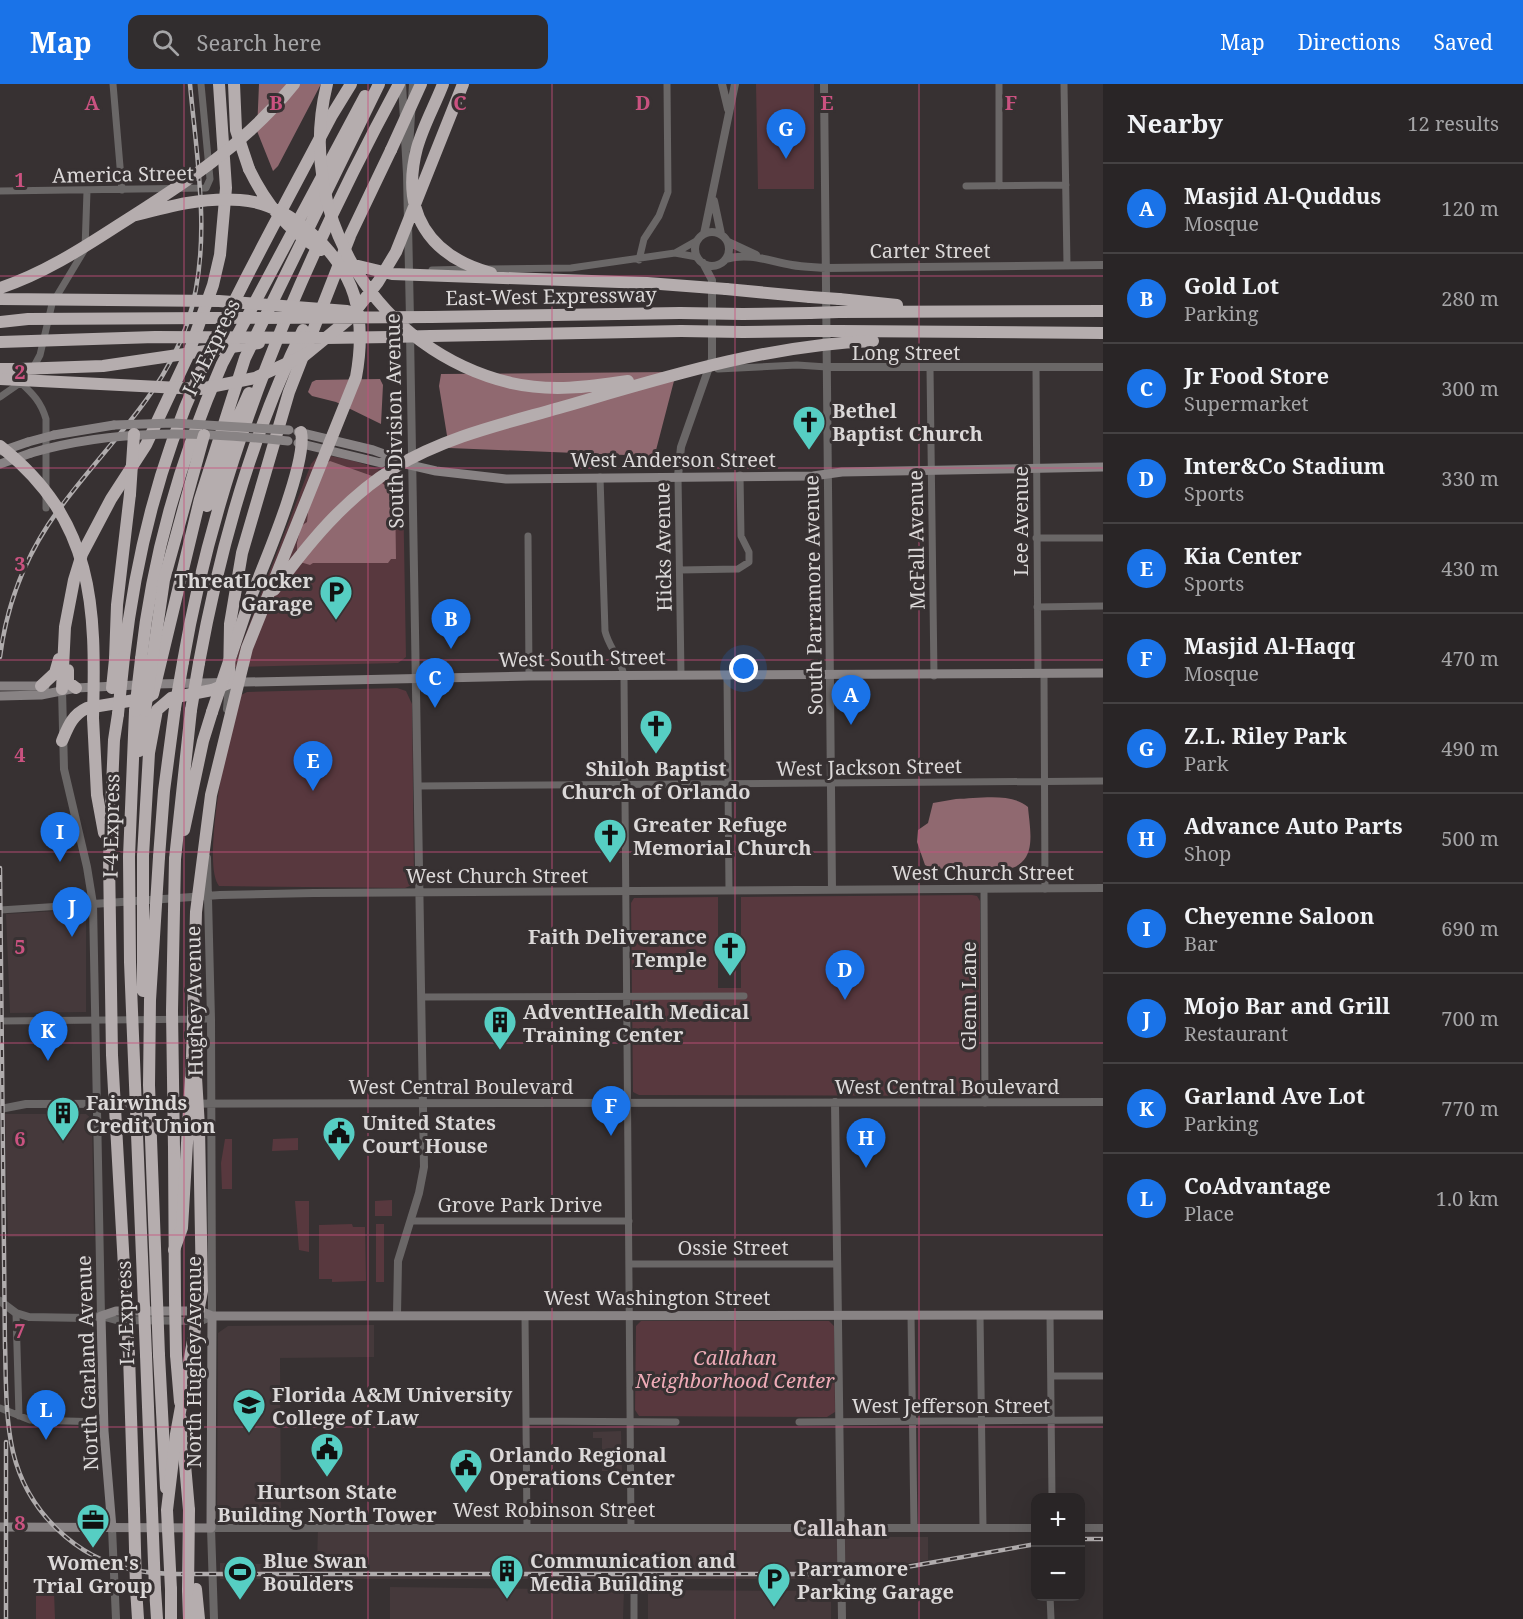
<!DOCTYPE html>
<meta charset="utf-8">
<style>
:root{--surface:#292526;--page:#312d2e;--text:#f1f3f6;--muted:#a5a5a7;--line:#454243;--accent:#1a73e8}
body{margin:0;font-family:"Noto Serif",serif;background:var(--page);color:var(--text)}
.controls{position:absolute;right:18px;bottom:18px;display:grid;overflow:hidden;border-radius:12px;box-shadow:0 6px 24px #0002}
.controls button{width:54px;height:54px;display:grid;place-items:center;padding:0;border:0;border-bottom:2px solid var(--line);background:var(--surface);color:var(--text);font:30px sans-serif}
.you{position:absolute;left:744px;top:585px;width:21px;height:21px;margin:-15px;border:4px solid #fff;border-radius:50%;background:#1a73e8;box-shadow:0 0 0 9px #1a73e833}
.badge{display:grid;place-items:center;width:39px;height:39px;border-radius:50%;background:var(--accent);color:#fff;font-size:20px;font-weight:700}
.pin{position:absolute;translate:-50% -50px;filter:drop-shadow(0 2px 3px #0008)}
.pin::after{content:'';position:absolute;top:32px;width:21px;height:18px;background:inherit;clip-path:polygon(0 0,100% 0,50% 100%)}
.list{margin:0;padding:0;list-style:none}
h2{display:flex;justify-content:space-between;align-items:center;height:78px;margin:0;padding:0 24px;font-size:26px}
h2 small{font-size:20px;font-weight:400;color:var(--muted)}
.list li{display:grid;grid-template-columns:39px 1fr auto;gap:18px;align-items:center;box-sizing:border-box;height:90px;padding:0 24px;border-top:2px solid var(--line)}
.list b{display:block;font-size:22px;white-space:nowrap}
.list p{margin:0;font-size:20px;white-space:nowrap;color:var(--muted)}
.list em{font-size:20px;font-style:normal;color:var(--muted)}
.icon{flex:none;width:33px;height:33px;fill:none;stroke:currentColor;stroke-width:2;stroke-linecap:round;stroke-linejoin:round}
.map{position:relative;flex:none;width:1103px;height:1535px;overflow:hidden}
header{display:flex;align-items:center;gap:36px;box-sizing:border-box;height:84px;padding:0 30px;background:var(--accent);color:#fff}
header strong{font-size:28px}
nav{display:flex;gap:33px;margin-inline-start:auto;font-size:21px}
.search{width:420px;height:54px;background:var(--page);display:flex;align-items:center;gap:15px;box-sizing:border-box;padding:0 21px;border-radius:12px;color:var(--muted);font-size:22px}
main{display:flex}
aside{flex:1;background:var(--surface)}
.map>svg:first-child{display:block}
</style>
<header>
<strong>Map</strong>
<div class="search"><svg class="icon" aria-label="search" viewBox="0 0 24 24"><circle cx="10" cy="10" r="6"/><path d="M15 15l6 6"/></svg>Search here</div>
<nav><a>Map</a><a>Directions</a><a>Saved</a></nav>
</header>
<main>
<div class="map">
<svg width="1103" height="1535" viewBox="0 0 1103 1535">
<rect width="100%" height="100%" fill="#373132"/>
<path fill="#45393b" d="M74 826 86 827V928L10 929 6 830Z
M5 1030H86L92 1035 94 1152 8 1153Z
M374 1241V1273L280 1274 281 1433H223L217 1426 218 1249 228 1242Z
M621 1347 622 1387H602V1354H593V1348Z
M318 1442 840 1446 841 1453H928V1476L865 1486 832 1483 831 1495H220V1479L317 1481Z
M390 1503 624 1506 623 1535H390Z
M648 1506 831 1507V1535H648Z"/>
<path fill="#58383e" d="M756 0H814V105H758Z
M323 371C343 373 393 385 403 402L406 573 398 579 233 583 311 380 318 372Z
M397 604 406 607 412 620 414 793 412 801 405 804 219 802C201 779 228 655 234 623L241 611 247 608Z
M972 811 977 812 980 817V1012L639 1011 633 1008 631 819 634 814 718 813V904H741V813Z
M298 1054V1066L272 1067 273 1055Z
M225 1055H232V1105H222L221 1079Z
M392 1116V1132H375V1117Z
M295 1117H309V1168L299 1166Z
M352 1140 353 1143H365L366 1197 332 1198V1195H319V1141Z
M376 1140H384V1198H376Z
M641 1237H829L834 1242 835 1328 827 1333 639 1332 635 1326 636 1242Z
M36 1507H54L55 1535H36Z"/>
<path fill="#906970" d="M259 0H321L278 82 273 87 257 47Z
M671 288 675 293 655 370 650 372 449 364 439 302 441 290Z
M380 295 383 301 381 340 336 318 312 312 308 308 312 298 316 296Z
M330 377 375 393 388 404 395 406 396 475H391L388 479H313L310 481 297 477V459L301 442 307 438 309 418 324 381Z
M956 715C977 715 1011 708 1028 723 1029 737 1034 760 1026 773 1023 778 1017 783 1012 784 997 788 936 787 925 781L917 758 918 746 928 739 933 719Z"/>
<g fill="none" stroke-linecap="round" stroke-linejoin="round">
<path stroke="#6a6767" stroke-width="7" d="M113 0 122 106
M1064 0 1067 181
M966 102 1066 101
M999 102V0
M0 107 206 104 210 95 201 0
M675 169 698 156
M639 176 644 155 659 132 668 108 667 0
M486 185 571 184 675 169 697 173
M432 186 472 185
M930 284 934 592
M1036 284 1038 590
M718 285 797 281 827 283
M32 286 40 271 52 220 85 165 87 107
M21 299C33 310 41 318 46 335V424
M0 313 23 297
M678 392 681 591
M600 393 605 547C609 564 621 574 624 592L631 1444
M528 452 529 592
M1036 454H1103
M680 486 738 485 749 478V468L741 452 740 391
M1037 523 1103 522
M1044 590 1045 805
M727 591 729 806
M419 702 1103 697
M984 806 985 1019
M0 826 93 820
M422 913 744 912
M0 937 211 935
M411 1137H629
M630 1180H837
M16 1229 19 1332
M911 1231 914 1444
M980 1231 983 1444
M1050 1231 1052 1414
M525 1232 527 1443
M1051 1292H1103
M0 1324 30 1336 104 1338
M526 1337 676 1338
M799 1338 1103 1336
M634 1508V1535
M1050 1512 1051 1535"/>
<path stroke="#6a6767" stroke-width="8" d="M402 0 407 90 410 236
M722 0 728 25
M824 0 832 806
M409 63 413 0
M714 117 721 150
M695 165a17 17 0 1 1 34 0a17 17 0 1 1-34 0Z
M704 150 735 0
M728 158 756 171
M726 175C749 168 769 177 792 181 803 183 815 183 826 184L1103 181
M827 283H1103
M678 392 681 363 712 275V196L703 179
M62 605 64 685 87 783 93 820 101 1232
M227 625 229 599
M93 820 220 811 314 809 1103 804
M835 1018 842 1535
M0 1025 26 1020 1103 1018
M0 1217 16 1229 29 1233 86 1234 101 1232 116 1236 201 1237 212 1232 211 935 207 774
M397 1231 398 1177 419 1109 424 1083 410 249
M112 1444 116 1535
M1080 1444H1103
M214 1535 211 1444H1036"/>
<path stroke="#888384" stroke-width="9" d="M298 348 373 366 384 370 388 376
M54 351 114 341
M298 359 381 379 388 376 436 387 506 395 813 392 842 388 1103 383
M2 367 28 358
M0 380 31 369
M0 602H45
M0 612 41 611 76 604 156 600 529 592 1103 589
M0 1443 211 1444 212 1232
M112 1444 104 1347 101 1232 116 1227H200L212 1232 1103 1231"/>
<path stroke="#b5adae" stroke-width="12" d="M234 0 236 46 249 85
M347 158 391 66
M726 205 810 213
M839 215 897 221
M839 228 1103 227
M743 230 810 229
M431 233 680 229
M840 247 1103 249
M743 248 810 247
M431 252 681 247
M326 254 390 253
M0 285H18
M207 422 227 358 249 309
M250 515C263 483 308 378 301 348
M124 573C135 477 159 379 199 291 239 203 287 117 332 31L351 0
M115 575 117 521 130 410
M141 575C152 473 181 373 222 280L365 12
M183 578C218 374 301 181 399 0
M199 579C220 464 251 351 303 246
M68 586V598L76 604
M41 602 55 589 59 575
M62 605 65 543 74 496 82 470 111 415 146 361 187 274 213 201 220 171 226 104 219 0
M93 634 97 711 104 749
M62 657C68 643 72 631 87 624L147 614 153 610 200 415 245 274 379 0
M139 667 145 627
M184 746 203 657 212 628
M143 772 149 669 157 626 171 614 212 606 229 599 230 540 242 469 289 308 350 152
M129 773 135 627
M159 773 164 707 175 624
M109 774 114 656 118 630
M175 775 191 626
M174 1064 175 1216
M129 1271 134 1426
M146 1271 152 1426
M159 1271 166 1404
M176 1271 180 1318
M181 1335 189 1426
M136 1504 138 1535
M155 1505 157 1535
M171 1505V1535
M196 1505 199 1535
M188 1506 189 1535"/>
<g stroke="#b0acad" stroke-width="4.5">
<path id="rail" d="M0 573C6 525 22 481 48 441 93 373 160 319 187 240 213 163 197 78 190 0
M0 784 5 1265
M5 1258C6 1294 5 1333 13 1368 27 1427 75 1474 134 1486 159 1491 187 1490 212 1490H827L901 1484 1036 1460
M6 1358V1535
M1080 1455H1103"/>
</g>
<use href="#rail" stroke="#373132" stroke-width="2" stroke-dasharray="7" stroke-linecap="butt"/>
<path stroke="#888384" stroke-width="9" d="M114 341 173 339 289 346
M28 358 54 351
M31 369C116 344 202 348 288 357"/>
<path stroke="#b5adae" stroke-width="12" d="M327 0C294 133 378 267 511 299 551 308 588 303 628 297
M443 0C435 21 423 42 417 64 400 128 429 172 491 189
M391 66 421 0
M249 85C266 120 287 146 321 166
M136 131C170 122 204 113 240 116 288 119 340 166 354 211 362 238 361 266 356 293L247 564 211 711 196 828 192 974 182 1144 174 1166
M350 180 392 190 647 199 726 205
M0 204C42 190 80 166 117 142 182 101 245 61 294 0
M810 213 839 215
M0 215 219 217 347 227
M680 229 743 230
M810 229 839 228
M0 238 28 235 431 233
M681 247 743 248
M810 247H840
M390 253 431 252
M0 258 155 253 326 254
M18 285 103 282 259 259
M0 295 200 305 255 294 305 271 349 235 378 198 396 168 463 0
M0 362C95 437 96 522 93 634
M130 410 134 350
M274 506C308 460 344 415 394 384 445 353 503 340 559 324 662 294 765 261 873 257
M112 604 115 575
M175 624 183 578
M191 626 199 579
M135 627 141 575
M145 627 164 496 204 351
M212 628 250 515
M118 630 124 573
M143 772V907
M129 773 130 878 146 1271
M159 773 150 916 149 1001 159 1271
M109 774 112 971 129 1271
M174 1064 172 927 175 775
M175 1216 176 1271
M134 1426 136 1504
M152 1426 155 1505
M171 1505 167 1426 176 1350 202 1207 199 1043 196 993
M188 1506 189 1426"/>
</g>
<path fill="none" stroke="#ca5280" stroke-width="1.5" stroke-opacity="0.55" d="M184 0V1535M368 0V1535M552 0V1535M735 0V1535M919 0V1535M0 192H1103M0 384H1103M0 576H1103M0 768H1103M0 959H1103M0 1151H1103M0 1343H1103"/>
<defs>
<g id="church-pin" transform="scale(1.725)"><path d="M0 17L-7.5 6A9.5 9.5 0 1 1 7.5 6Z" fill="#56cec3" stroke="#373132"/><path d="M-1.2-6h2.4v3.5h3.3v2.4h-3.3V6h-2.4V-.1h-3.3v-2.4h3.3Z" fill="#111"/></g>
<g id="parking-pin" transform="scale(1.725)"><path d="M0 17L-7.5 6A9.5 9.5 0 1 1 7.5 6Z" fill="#56cec3" stroke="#373132"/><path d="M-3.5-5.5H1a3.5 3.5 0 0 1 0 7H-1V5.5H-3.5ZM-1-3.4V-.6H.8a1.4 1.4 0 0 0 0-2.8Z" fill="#111"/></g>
<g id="building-pin" transform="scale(1.725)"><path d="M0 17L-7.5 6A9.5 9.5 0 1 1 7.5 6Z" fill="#56cec3" stroke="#373132"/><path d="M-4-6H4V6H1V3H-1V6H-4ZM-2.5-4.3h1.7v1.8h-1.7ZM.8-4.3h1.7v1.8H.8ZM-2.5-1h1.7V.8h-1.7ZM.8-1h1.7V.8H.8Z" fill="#111"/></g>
<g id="civic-pin" transform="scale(1.725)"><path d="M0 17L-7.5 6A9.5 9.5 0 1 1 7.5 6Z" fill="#56cec3" stroke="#373132"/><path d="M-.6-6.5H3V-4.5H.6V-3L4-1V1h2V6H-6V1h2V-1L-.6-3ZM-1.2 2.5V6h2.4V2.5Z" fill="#111"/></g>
<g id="university-pin" transform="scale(1.725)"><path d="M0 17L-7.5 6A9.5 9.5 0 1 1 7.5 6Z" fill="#56cec3" stroke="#373132"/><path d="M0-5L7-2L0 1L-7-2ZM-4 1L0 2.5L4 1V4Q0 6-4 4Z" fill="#111"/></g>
<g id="office-pin" transform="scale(1.725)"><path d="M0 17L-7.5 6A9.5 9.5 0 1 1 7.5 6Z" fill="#56cec3" stroke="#373132"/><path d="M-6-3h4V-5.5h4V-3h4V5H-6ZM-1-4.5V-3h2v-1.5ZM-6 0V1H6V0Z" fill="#111"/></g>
<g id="stadium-pin" transform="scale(1.725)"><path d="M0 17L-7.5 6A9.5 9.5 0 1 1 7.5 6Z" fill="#56cec3" stroke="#373132"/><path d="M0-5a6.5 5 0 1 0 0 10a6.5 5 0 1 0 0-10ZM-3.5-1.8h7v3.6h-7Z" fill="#111"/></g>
</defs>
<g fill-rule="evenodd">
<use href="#church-pin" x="809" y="338"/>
<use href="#parking-pin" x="336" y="508"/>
<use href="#church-pin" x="656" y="642"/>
<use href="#church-pin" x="610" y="751"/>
<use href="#church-pin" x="730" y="864"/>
<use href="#building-pin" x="500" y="938"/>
<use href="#building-pin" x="63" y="1029"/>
<use href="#civic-pin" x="339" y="1049"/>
<use href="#university-pin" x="249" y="1321"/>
<use href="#civic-pin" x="327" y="1365"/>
<use href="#civic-pin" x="466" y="1381"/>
<use href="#office-pin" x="93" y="1436"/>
<use href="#building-pin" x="507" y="1487"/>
<use href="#stadium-pin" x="240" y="1488"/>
<use href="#parking-pin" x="774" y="1495"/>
</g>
<g text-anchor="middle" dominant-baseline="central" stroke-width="6" stroke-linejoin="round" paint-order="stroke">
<g font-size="20" fill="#dbd8d8" stroke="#373132">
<text transform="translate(123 90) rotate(-1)">America Street</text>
<text x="930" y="166">Carter Street</text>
<text transform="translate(551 212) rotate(-1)">East-West Expressway</text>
<text transform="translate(211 263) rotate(-64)">I-4 Express</text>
<text x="906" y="268">Long Street</text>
<text transform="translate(394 337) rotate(-91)">South Division Avenue</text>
<text x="673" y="375">West Anderson Street</text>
<text transform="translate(1020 437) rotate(-90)">Lee Avenue</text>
<text transform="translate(916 456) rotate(-91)">McFall Avenue</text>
<text transform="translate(663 463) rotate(-91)">Hicks Avenue</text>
<text transform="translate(813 511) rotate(-91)">South Parramore Avenue</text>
<text transform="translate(582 574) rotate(-1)">West South Street</text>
<text transform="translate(869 683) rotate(-1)">West Jackson Street</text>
<text transform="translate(111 742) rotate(-89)">I-4 Express</text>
<text x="983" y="788">West Church Street</text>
<text x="497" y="791">West Church Street</text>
<text transform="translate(968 912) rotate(-90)">Glenn Lane</text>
<text transform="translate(194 917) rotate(-91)">Hughey Avenue</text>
<text x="461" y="1002">West Central Boulevard</text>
<text x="947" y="1002">West Central Boulevard</text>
<text x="520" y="1120">Grove Park Drive</text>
<text x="733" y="1163">Ossie Street</text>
<text x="657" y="1213">West Washington Street</text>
<text transform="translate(125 1229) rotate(-92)">I-4 Express</text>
<text transform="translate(193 1278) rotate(-90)">North Hughey Avenue</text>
<text transform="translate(87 1279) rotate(-92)">North Garland Avenue</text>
<text x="951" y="1321">West Jefferson Street</text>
<text x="554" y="1425">West Robinson Street</text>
</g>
<g font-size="20" font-weight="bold" fill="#dbd8d8" stroke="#373132" text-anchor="start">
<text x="832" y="326">Bethel<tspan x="832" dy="23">Baptist Church</tspan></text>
<text x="313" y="496" text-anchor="end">ThreatLocker<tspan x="313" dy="23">Garage</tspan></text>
<text x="656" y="684" text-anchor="middle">Shiloh Baptist<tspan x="656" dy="23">Church of Orlando</tspan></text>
<text x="633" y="740">Greater Refuge<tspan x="633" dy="23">Memorial Church</tspan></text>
<text x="707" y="852" text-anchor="end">Faith Deliverance<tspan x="707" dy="23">Temple</tspan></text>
<text x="523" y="927">AdventHealth Medical<tspan x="523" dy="23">Training Center</tspan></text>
<text x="86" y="1018">Fairwinds<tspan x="86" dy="23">Credit Union</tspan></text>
<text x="362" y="1038">United States<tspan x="362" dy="23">Court House</tspan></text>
<text x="272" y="1310">Florida A&amp;M University<tspan x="272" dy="23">College of Law</tspan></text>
<text x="489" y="1370">Orlando Regional<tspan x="489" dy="23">Operations Center</tspan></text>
<text x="327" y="1407" text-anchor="middle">Hurtson State<tspan x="327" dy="23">Building North Tower</tspan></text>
<text x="263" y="1476">Blue Swan<tspan x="263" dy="23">Boulders</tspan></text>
<text x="530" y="1476">Communication and<tspan x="530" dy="23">Media Building</tspan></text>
<text x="93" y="1478" text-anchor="middle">Women's<tspan x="93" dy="23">Trial Group</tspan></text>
<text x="797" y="1484">Parramore<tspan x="797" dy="23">Parking Garage</tspan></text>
</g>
<g font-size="20" font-style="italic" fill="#eeabb7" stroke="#373132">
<text x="735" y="1273">Callahan<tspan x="735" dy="23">Neighborhood Center</tspan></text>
</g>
<g font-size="21" font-weight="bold" fill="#d7cfd1" stroke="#373132">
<text x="840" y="1444">Callahan</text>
</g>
</g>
<g font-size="20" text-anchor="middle" font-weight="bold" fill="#ca5280" stroke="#373132" stroke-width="6" stroke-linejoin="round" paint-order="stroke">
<text x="92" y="26">A</text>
<text x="276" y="26">B</text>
<text x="460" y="26">C</text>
<text x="643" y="26">D</text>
<text x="827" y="26">E</text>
<text x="1011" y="26">F</text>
<text x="20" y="103">1</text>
<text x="20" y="295">2</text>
<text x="20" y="487">3</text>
<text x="20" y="678">4</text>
<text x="20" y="870">5</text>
<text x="20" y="1062">6</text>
<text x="20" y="1254">7</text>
<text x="20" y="1446">8</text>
</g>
</svg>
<div class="controls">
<button>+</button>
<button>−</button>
</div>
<div class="you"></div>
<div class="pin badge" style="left:851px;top:641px">A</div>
<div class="pin badge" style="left:451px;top:565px">B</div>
<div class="pin badge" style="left:435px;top:624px">C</div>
<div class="pin badge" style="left:845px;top:916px">D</div>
<div class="pin badge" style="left:313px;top:707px">E</div>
<div class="pin badge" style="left:611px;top:1052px">F</div>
<div class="pin badge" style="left:786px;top:75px">G</div>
<div class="pin badge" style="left:866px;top:1084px">H</div>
<div class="pin badge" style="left:60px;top:778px">I</div>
<div class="pin badge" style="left:72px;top:853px">J</div>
<div class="pin badge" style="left:48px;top:977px">K</div>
<div class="pin badge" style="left:46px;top:1356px">L</div>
</div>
<aside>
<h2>Nearby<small>12 results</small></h2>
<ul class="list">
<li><span class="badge">A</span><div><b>Masjid Al-Quddus</b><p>Mosque</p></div><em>120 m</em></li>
<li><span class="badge">B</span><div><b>Gold Lot</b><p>Parking</p></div><em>280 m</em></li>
<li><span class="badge">C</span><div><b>Jr Food Store</b><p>Supermarket</p></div><em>300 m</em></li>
<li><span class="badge">D</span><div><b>Inter&amp;Co Stadium</b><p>Sports</p></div><em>330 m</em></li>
<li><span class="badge">E</span><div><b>Kia Center</b><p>Sports</p></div><em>430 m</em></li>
<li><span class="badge">F</span><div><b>Masjid Al-Haqq</b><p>Mosque</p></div><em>470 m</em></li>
<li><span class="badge">G</span><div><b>Z.L. Riley Park</b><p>Park</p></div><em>490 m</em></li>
<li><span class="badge">H</span><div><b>Advance Auto Parts</b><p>Shop</p></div><em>500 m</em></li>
<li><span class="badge">I</span><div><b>Cheyenne Saloon</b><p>Bar</p></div><em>690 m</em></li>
<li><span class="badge">J</span><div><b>Mojo Bar and Grill</b><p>Restaurant</p></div><em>700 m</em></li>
<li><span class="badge">K</span><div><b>Garland Ave Lot</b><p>Parking</p></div><em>770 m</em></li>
<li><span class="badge">L</span><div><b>CoAdvantage</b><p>Place</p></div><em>1.0 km</em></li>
</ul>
</aside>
</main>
